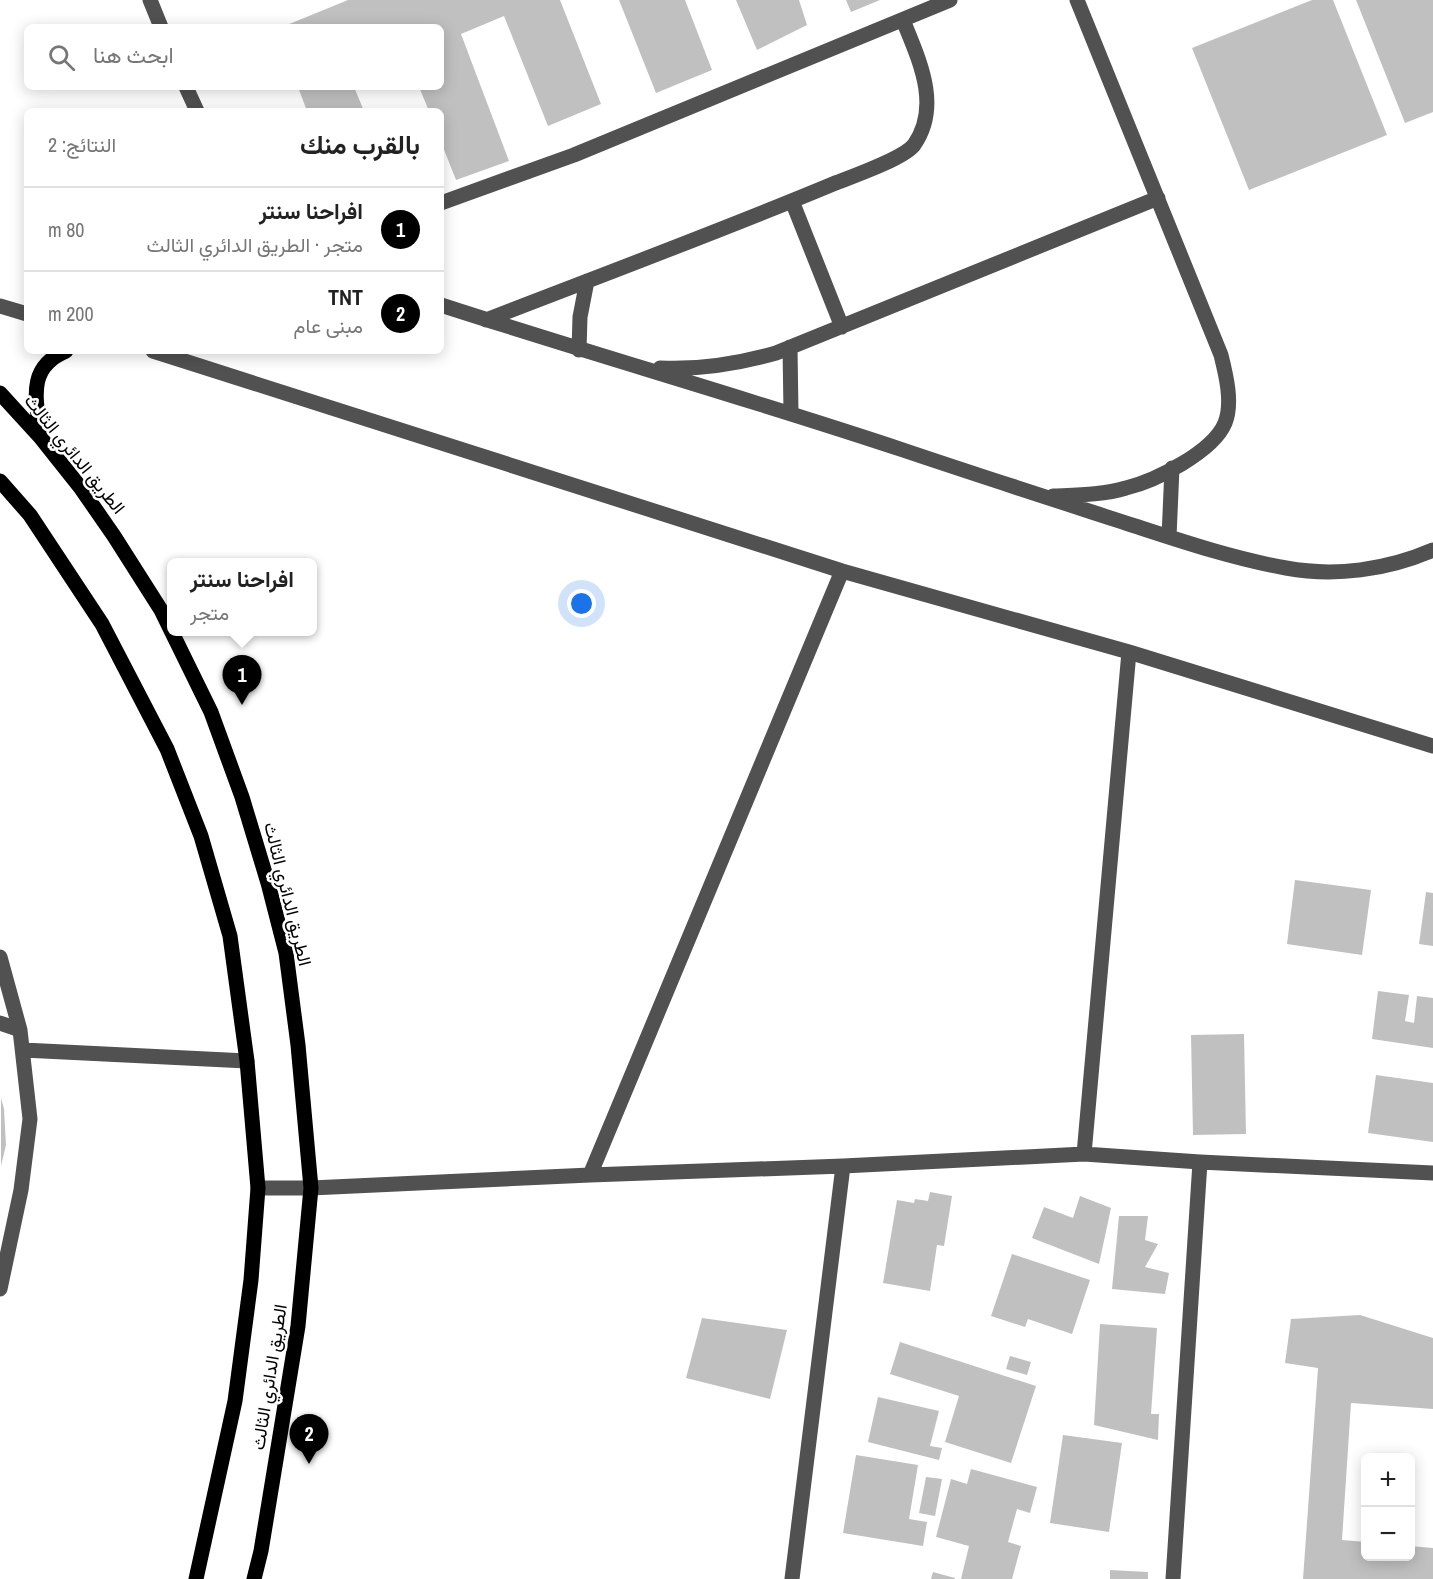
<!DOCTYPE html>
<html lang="ar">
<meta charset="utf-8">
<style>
:root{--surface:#fff;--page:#f6f6f6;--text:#222;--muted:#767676;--line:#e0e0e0;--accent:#000}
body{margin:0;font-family:"Archivo Narrow",Vazirmatn,sans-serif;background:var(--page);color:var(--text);direction:rtl}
.controls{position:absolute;right:18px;bottom:18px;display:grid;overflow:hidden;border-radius:9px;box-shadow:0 3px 15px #0003}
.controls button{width:54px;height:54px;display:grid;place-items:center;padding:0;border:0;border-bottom:2px solid var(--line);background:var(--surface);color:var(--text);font:30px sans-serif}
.you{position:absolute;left:582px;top:604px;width:21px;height:21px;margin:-15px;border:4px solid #fff;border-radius:50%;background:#1a73e8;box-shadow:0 0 0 9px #1a73e833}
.badge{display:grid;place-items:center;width:39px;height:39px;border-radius:50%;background:var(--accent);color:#fff;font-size:20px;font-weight:700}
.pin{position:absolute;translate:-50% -50px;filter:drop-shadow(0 2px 3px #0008)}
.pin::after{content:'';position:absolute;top:32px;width:21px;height:18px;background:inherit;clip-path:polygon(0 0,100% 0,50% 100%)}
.popup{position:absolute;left:167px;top:558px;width:150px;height:78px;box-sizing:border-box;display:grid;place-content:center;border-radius:9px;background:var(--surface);filter:drop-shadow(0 2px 4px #0005);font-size:20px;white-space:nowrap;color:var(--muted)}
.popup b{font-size:22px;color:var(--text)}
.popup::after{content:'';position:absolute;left:50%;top:100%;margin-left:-12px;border:12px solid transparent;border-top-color:var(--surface)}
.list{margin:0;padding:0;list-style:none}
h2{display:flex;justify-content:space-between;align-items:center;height:78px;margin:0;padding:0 24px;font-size:26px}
h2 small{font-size:20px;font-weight:400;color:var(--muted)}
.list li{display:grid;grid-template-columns:39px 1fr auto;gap:18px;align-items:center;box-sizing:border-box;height:84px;padding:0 24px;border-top:2px solid var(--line)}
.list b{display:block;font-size:22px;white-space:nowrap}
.list p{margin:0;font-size:20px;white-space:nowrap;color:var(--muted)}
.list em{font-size:20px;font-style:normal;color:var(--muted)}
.icon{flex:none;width:33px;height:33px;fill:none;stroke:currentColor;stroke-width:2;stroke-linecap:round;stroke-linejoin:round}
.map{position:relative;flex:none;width:1433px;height:1579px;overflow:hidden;direction:ltr}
.search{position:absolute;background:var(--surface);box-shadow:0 3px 15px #0003;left:24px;top:24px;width:420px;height:66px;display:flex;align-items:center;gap:15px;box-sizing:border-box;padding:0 21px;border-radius:9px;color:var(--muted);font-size:22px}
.panel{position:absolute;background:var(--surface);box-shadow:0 3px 15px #0003;left:24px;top:108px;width:420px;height:246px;border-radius:9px;direction:rtl}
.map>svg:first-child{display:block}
</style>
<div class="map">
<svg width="1433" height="1579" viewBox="0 0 1433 1579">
<rect width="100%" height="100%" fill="#fff"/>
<path fill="#c0c0c0" d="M348 0H560L601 104 548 126 504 16 461 34 509 161 456 180 441 142V111H429L419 87H441V27H282Z
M619 0H685L712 70 656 93Z
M736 0H799L807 25 757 50Z
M846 0H880L851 12Z
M1312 0H1333L1387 135 1249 190 1192 48Z
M1356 0H1433V112L1405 123Z
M298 87H354L364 111H307Z
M1295 880 1371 890 1362 955 1287 944Z
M1426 892 1433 893V946L1419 944Z
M1378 991 1409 995 1405 1021 1414 1023 1417 996 1433 998V1048L1372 1039Z
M1244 1034 1246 1134 1193 1135 1191 1035Z
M1376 1075 1433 1083V1142L1368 1133Z
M1 1098 4 1109 6 1145 1 1166Z
M930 1192 952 1196 944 1246 937 1245 930 1291 883 1283 897 1200 914 1203 915 1199 928 1201Z
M1080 1196 1111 1208 1099 1264 1032 1238 1044 1207 1073 1218Z
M1119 1216H1148L1145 1240 1158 1244 1145 1267 1169 1273 1165 1294 1112 1289Z
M1012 1254 1090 1280 1072 1334 1028 1319 1025 1327 991 1316Z
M1360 1315 1433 1338V1409L1351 1403 1342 1540 1366 1542V1556H1410V1546L1433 1548V1579H1303L1318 1368 1285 1363 1291 1319Z
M702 1318 787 1330 770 1399 686 1378Z
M1100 1324 1157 1328 1151 1414H1159L1158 1440 1094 1425Z
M900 1342 1036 1386 1011 1463 945 1442 959 1396 890 1374Z
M1010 1356 1031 1362 1027 1375 1006 1369Z
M878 1397 939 1411 930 1446 942 1448 939 1460 868 1442Z
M1063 1435 1122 1443 1109 1532 1050 1523Z
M856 1455 918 1465 909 1519 927 1522 923 1546 843 1533Z
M971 1469 1037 1487 1030 1513 1017 1509 1008 1542 1021 1546 1012 1579H961L969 1546 936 1537 951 1479 967 1484Z
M926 1477 942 1479 935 1516 919 1513Z
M1110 1570 1148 1572V1579H1110Z
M933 1572 955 1578V1579H931Z"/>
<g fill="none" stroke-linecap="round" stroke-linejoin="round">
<path stroke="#515151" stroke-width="15" d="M150 0 161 27
M186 87 197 111
M792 201 842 327
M441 203 574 155 950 0
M441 305C595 355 750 399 903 450 980 476 1058 501 1135 526 1184 542 1235 559 1286 568 1335 577 1387 570 1433 550
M0 306 27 314
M486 320C602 275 718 232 833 184 851 177 903 159 914 145 942 105 918 58 903 20
M790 347 791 413
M579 350 580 317 587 281
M153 351 842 571 1129 652 1433 746
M660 368C700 370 737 364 776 353L1158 198
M1053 496C1077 495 1103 495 1126 488 1155 481 1213 452 1225 423 1233 403 1226 375 1221 355L1077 0
M1169 537 1172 468
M0 957 20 1030 30 1119 21 1190 0 1289
M0 1023 20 1030
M23 1050 247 1061
M1084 1154 1129 652
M590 1175 842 571
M258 1188H311L590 1175 843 1166 1084 1154 1200 1162 1433 1173
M792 1579 843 1166
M1173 1579 1200 1162"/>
<path stroke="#000" stroke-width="15" d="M0 393 41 438 80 487 114 536 161 610 211 712 242 797 268 883 286 953 298 1045 311 1188 298 1326 261 1551 254 1579
M41 438C37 402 25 368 66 351
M0 481 30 515 102 624 167 749 201 836 230 936 247 1061 258 1188 251 1280 235 1401 196 1579"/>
</g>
<g text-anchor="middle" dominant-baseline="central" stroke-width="5" stroke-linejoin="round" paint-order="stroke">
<g font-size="18" fill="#000" stroke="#fff">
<text transform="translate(75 454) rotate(51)">الطريق الدائري الثالث</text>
<text transform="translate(288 894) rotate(76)">الطريق الدائري الثالث</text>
<text transform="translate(269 1377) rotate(-81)">الطريق الدائري الثالث</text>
</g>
</g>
</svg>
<div class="controls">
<button>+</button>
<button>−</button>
</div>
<div class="you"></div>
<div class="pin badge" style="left:242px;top:705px">1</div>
<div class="popup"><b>افراحنا سنتر</b>متجر</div>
<div class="pin badge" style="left:309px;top:1464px">2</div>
<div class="search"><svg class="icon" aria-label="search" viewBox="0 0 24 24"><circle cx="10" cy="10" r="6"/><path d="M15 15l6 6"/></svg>ابحث هنا</div>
<section class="panel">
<h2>بالقرب منك<small>النتائج: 2</small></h2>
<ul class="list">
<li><span class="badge">1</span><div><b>افراحنا سنتر</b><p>متجر · الطريق الدائري الثالث</p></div><em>80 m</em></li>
<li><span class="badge">2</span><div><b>TNT</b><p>مبنى عام</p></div><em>200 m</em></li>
</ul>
</section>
</div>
